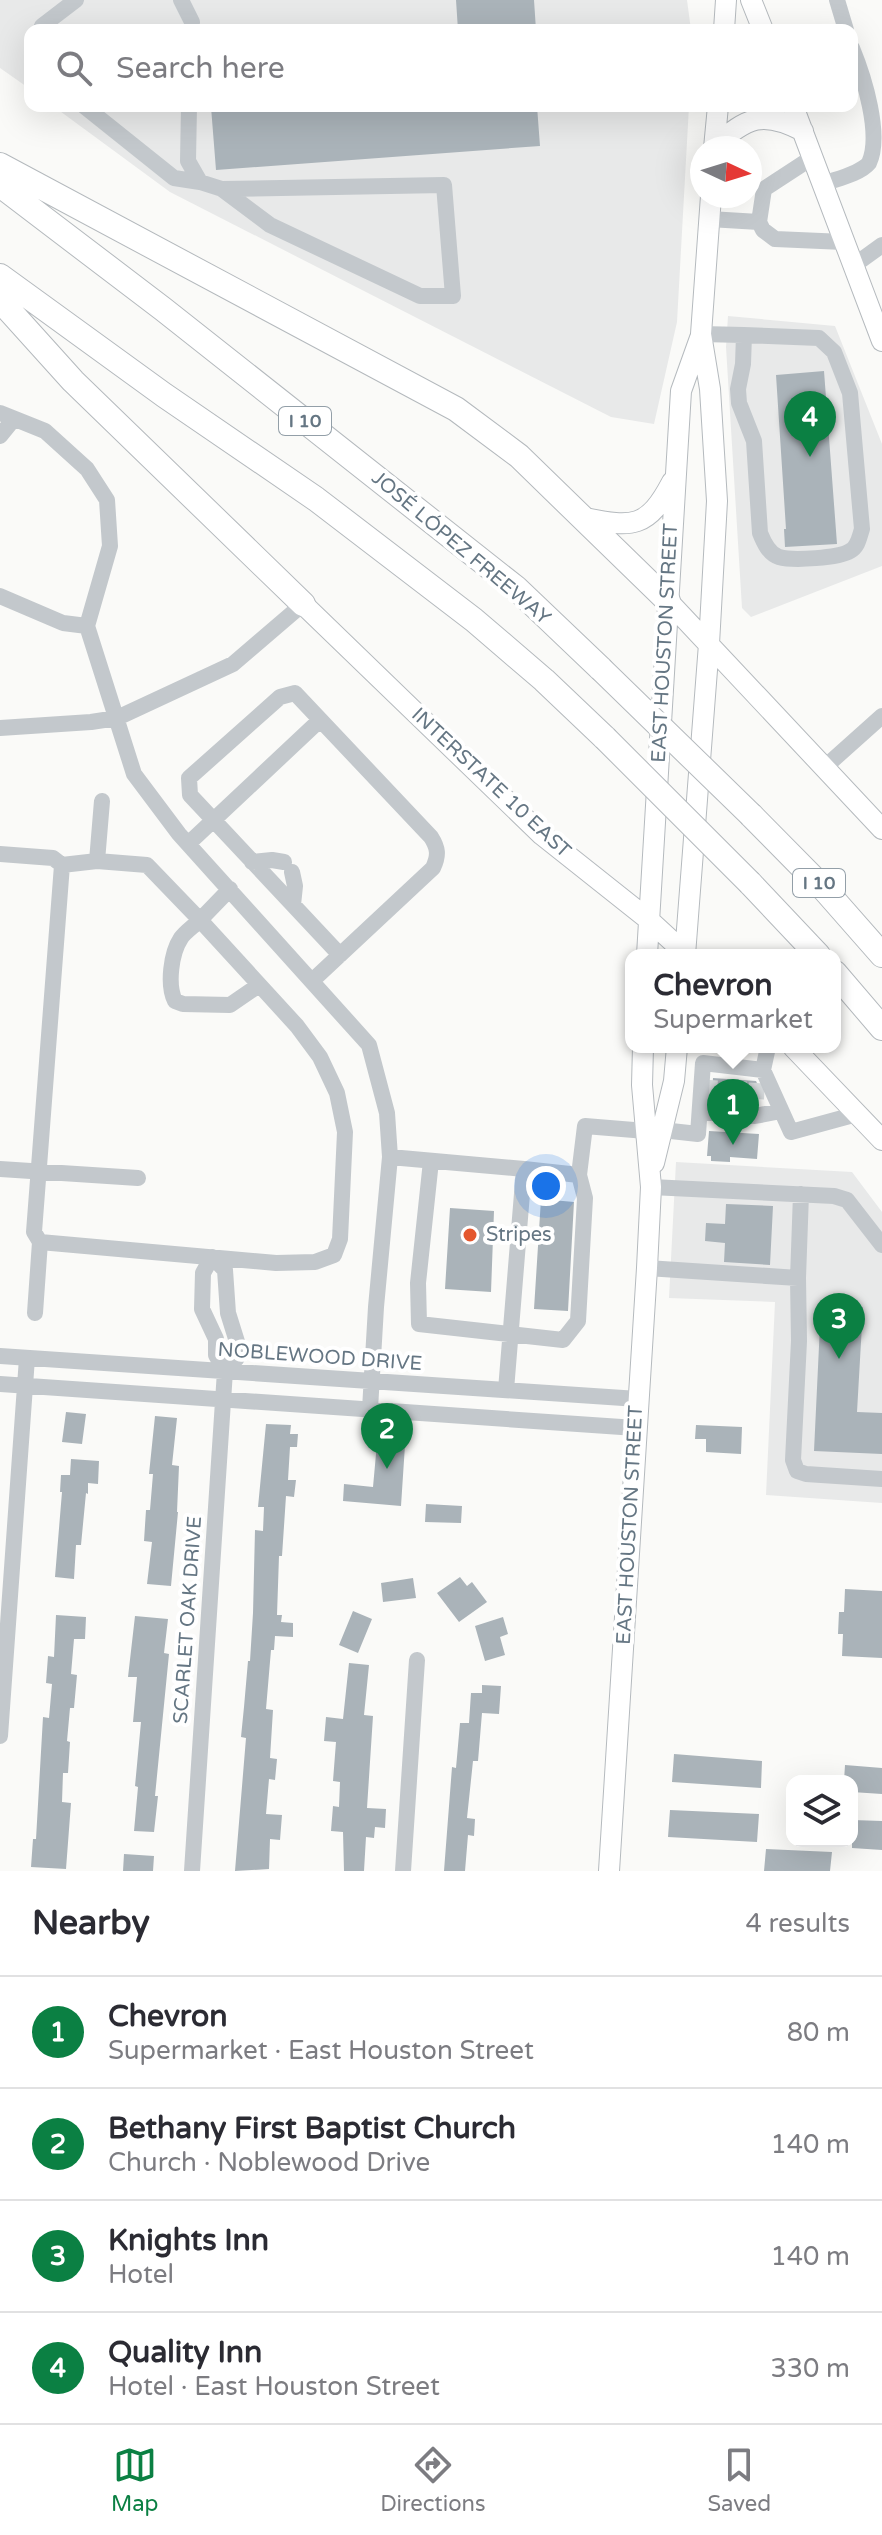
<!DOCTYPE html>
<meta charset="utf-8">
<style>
:root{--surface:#fff;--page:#f7f7f7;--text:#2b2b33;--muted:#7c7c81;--line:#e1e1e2;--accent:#0b8043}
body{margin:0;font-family:"Varela Round",sans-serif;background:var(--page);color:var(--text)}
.controls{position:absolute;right:24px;bottom:24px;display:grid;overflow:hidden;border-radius:16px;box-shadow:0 8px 32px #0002}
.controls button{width:72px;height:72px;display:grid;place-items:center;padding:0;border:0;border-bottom:2px solid var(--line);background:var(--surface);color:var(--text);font:40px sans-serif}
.compass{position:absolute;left:690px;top:136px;width:72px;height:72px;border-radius:50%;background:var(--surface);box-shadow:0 8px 32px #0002;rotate:94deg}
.you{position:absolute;left:546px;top:1186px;width:28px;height:28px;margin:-20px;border:6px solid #fff;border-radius:50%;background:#1a73e8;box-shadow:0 0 0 12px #1a73e833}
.badge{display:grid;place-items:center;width:52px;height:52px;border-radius:50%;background:var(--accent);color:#fff;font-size:26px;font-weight:700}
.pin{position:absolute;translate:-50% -66px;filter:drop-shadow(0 2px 4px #0008)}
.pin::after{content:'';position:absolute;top:42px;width:28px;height:24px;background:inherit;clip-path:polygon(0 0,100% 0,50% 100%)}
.popup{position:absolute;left:625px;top:949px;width:216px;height:104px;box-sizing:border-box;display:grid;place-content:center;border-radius:16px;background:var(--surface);filter:drop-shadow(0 2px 6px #0005);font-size:26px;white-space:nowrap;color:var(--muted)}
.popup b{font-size:30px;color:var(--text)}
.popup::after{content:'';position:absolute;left:50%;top:100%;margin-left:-16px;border:16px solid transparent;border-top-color:var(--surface)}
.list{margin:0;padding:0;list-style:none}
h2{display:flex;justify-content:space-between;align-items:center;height:104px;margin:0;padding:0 32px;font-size:34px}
h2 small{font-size:26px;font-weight:400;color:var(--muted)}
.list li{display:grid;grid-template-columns:52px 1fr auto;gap:24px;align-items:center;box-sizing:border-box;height:112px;padding:0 32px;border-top:2px solid var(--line)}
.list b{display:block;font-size:30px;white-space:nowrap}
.list p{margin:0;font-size:26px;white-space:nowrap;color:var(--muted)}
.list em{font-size:26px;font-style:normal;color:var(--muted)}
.icon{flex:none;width:44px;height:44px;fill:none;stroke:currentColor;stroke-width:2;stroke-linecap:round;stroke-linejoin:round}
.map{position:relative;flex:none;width:882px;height:1871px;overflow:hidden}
.search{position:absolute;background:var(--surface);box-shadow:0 8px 32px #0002;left:24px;right:24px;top:24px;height:88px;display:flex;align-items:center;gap:20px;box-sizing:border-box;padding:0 28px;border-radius:16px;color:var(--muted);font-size:30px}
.sheet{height:552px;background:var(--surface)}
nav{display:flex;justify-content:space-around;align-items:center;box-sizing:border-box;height:112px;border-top:2px solid var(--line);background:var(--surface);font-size:22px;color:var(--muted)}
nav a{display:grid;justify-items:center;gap:4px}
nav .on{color:var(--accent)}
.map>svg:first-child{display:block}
</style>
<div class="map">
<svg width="882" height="1871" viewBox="0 0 882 1871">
<rect width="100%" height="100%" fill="#fafaf8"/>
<path fill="#e8e9e9" d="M0 0H687L691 30H30V89L0 68Z
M53 106H689L677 322 654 424 611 417 170 192Z
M728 316 835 326 882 444V566L751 617 742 608 726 347Z
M676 1162 852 1172 882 1212V1503L766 1495 775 1302 669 1298Z"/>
<path fill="#aab3b9" d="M456 0H534L536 30H458Z
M227 106H537L540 146 216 170 211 107Z
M824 371 837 544 785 547 784 529H786L776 375Z
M713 1078 756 1081 762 1094 761 1099 712 1096Z
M709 1131 759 1134 757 1159 730 1157V1162L711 1161V1156H707Z
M541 1199 574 1202 568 1311 534 1309Z
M726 1204 773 1206 770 1265 724 1262 725 1243 705 1241 706 1223 725 1224Z
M450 1208 494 1211 491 1292 445 1289Z
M821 1304 863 1307 857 1412 882 1413V1454L814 1451Z
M66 1412 86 1414 82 1444 62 1442Z
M155 1416 177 1418 172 1465 179 1466 177 1512H178L171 1586 147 1584 152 1542 144 1541 146 1510H150L153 1474H149Z
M266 1424 291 1425 290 1434H298L297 1447H290L288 1480H296L294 1497 286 1496 282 1556H279L277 1615H282L281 1622 293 1623V1637L275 1636 274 1650H271L266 1709 273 1710 270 1758 277 1759 275 1780 269 1779 266 1814 282 1815 280 1840 270 1839 269 1869 235 1871 246 1738 241 1737 244 1707 248 1661H250L253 1613 255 1530 263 1531 264 1507H258Z
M696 1425 742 1427 741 1454 706 1452V1439H695Z
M377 1443 405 1445 401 1506 343 1501 344 1484 373 1487Z
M71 1459 99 1461 98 1484 88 1483V1494L86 1493 81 1545H76L74 1579 55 1577 62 1492H60L61 1475H70Z
M426 1504 462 1506 461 1523 425 1522Z
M460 1577 467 1586 472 1582 487 1602 459 1622 437 1593Z
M413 1578 416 1598 383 1602 381 1583Z
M845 1589 882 1591V1658L842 1656 843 1634H838L839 1612H844Z
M353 1611 372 1619 358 1653 339 1645Z
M56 1615 86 1617 85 1639H74L71 1674 77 1675 74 1708H70L67 1741 70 1742 68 1773H63L62 1802 71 1803 66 1869 31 1867 33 1839H36L43 1717 49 1718 52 1684 46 1683 48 1656 54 1657Z
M135 1616 168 1619 164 1653 169 1654 155 1796H158L154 1832 134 1831 138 1787 135 1786 141 1722H133L137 1677H128Z
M503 1617 508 1634 500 1637 505 1655 485 1661 475 1626Z
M349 1663 369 1665 364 1715 373 1716 367 1808 386 1809 385 1828 375 1827 374 1838 366 1837 364 1871H344L343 1832 331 1831 333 1806 339 1807 340 1782 333 1781 336 1742 324 1741 326 1717 343 1719Z
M482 1685 501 1686 499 1714 482 1713 478 1761H473L467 1818 475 1819 474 1836 468 1835 465 1871H444L452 1767 456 1768 460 1723H469L471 1693H482Z
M674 1754 762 1761 761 1788 672 1782Z
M845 1765 882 1768V1794L852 1792V1781H844Z
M670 1810 759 1814 757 1842 668 1837Z
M852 1820 882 1821V1850L852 1848Z
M766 1849 832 1852 830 1871H764Z
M124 1854 154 1856 153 1871H123Z"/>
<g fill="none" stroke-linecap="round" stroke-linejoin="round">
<path stroke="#d5d9db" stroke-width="16" stroke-dasharray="16 8" stroke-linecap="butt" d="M709 1096 710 1078
M738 1097 739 1080
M756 1099 757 1081"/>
<g stroke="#b5babe" stroke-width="22">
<path id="major" d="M751 0 763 30
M724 30 726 0
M793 106 882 341
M715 146C747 117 763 110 803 131
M714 148 718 106
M585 518C633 528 648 528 672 482
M668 601 882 829
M303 604 542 835 649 920 687 955
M647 955 681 391 700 338
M685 955 709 644 717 501 710 389 701 334 711 196
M793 1047 882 1140
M654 1163 674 1081 677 1047
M609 1871 647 1268 651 1187 642 1085 643 1047"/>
</g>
<g stroke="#b4b9bd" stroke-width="26">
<path id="highway" d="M0 165 456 409 519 456 668 601
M0 185 163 309 516 588 601 669
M0 276 164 395 316 499 474 620 544 680 605 738
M0 300 73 381 303 604
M751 815 824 889 882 955
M750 883 818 955
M835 973 882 1028"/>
</g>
<path stroke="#c3c8cc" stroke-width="16" d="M181 0 192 22 191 30
M837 0 846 30
M41 30 42 26 76 0
M84 106 174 178 200 182
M189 106 188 161 200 182 222 189 444 185 453 296H420L270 225 222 189
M813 157 764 189 759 222 763 230 775 239 844 242
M823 184C836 179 860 174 869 163 882 135 864 77 852 48
M709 219 759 222
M853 266 882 245
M701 334 744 335 743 364 738 389 739 403 754 441 760 533C764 543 769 554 779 557 793 561 839 558 850 551 858 547 859 538 862 529L850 393 834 352 819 338 744 335
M0 413 45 431 87 469 107 500 110 546 87 626 134 774 179 834 369 1045 387 1113 390 1157 376 1307 370 1409
M0 436 13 420
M0 596 63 623 87 626
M0 728 91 722 117 718 233 664 303 604
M825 767 882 716
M188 844 320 720
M0 854 53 858 62 865
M97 861 102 801
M252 862 272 860 284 862
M292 872 295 886 293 905
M230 889 200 920 147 865 97 861 62 865 34 1232 40 1242 276 1263 315 1262 334 1255 340 1239 345 1132 337 1093 320 1057 297 1026 200 920C194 926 185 932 181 938 171 953 167 985 175 1001L183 1004 230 1005 259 985
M312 981 433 868C439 855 438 848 431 837L295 693 280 697 189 778 190 795 340 955
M768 1047 763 1070 791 1132 857 1114
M700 1112 755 1116 781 1111
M662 1130 698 1134 703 1063 763 1070
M390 1157 524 1169
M431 1161 418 1283 419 1324 563 1340 578 1321 585 1198 579 1175
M0 1169 138 1178
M651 1187 834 1196 847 1200 882 1245
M801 1194 798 1278 799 1341 793 1460 797 1471 806 1474 882 1479
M212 1257 225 1270 228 1313 238 1345 237 1358 225 1371 216 1355V1339L202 1309 203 1273Z
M647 1268 798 1278
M35 1313 40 1242
M0 1356 638 1399
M0 1384 636 1428
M506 1390 524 1169 579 1175 585 1126 646 1131
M0 1736 27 1358
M192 1871 225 1371
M403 1871 417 1660"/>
<use href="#major" stroke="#fff" stroke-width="20"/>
<use href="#highway" stroke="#fff" stroke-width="24"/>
<g stroke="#b4b9bd" stroke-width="26" stroke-linecap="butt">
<path id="highway-bridge" d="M601 669 751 815
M605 738 750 883"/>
</g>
<use href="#highway-bridge" stroke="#fff" stroke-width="24"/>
</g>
<circle fill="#e4572e" stroke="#fff" stroke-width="3" cx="470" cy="1235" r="8"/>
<g text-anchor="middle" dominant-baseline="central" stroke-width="8" stroke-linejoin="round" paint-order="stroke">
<g fill="#fff" stroke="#939fa8" stroke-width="2">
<rect x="279" y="407" width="52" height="28" rx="6"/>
<rect x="793" y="869" width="52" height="28" rx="6"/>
</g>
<g font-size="18" font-weight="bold" fill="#657683">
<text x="305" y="421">I 10</text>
<text x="819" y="883">I 10</text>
</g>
<g font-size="20" fill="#657683" stroke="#fff">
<text transform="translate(461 548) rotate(40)">JOSÉ LÓPEZ FREEWAY</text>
<text transform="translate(665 643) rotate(-87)">EAST HOUSTON STREET</text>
<text transform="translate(491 783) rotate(43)">INTERSTATE 10 EAST</text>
<text transform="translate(320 1357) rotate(4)">NOBLEWOOD DRIVE</text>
<text transform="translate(630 1525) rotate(-87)">EAST HOUSTON STREET</text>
<text transform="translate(188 1620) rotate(-86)">SCARLET OAK DRIVE</text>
</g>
<g font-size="20" fill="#657683" stroke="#fff" text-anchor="start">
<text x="486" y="1235">Stripes</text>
</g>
</g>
</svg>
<div class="controls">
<button><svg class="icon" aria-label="layers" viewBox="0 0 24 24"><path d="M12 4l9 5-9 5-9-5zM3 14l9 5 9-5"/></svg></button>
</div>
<svg class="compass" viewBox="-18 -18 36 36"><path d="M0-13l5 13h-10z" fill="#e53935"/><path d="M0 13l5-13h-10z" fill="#7c7c81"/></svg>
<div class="you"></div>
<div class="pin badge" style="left:733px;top:1145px">1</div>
<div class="popup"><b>Chevron</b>Supermarket</div>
<div class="pin badge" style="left:387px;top:1469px">2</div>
<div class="pin badge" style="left:839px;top:1359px">3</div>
<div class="pin badge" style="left:810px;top:457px">4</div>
<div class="search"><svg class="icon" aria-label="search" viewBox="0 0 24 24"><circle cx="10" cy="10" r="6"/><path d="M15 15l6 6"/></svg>Search here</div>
</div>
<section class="sheet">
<h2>Nearby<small>4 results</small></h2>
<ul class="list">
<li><span class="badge">1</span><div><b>Chevron</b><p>Supermarket · East Houston Street</p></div><em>80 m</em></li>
<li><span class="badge">2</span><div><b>Bethany First Baptist Church</b><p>Church · Noblewood Drive</p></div><em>140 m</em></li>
<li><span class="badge">3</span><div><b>Knights Inn</b><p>Hotel</p></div><em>140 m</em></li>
<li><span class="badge">4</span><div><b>Quality Inn</b><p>Hotel · East Houston Street</p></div><em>330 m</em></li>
</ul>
</section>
<nav>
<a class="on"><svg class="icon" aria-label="map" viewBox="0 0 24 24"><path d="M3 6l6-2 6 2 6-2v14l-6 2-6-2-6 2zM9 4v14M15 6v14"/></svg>Map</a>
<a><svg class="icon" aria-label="directions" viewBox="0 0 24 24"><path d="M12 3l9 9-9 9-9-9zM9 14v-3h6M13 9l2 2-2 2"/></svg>Directions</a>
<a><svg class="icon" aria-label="saved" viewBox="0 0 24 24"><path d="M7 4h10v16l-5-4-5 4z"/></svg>Saved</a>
</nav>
